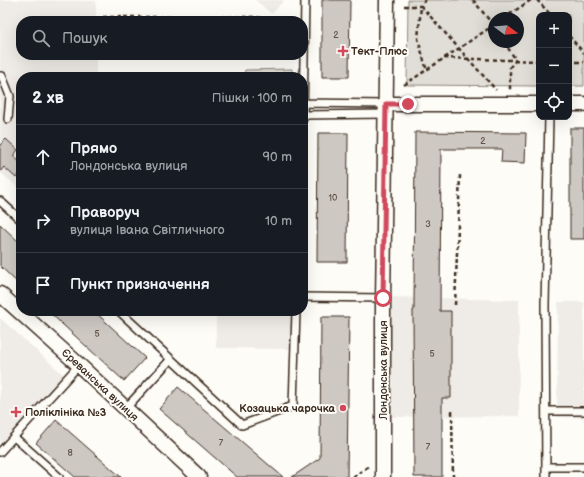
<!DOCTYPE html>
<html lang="uk">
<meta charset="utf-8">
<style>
:root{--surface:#171b24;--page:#242831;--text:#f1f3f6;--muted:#9ea1a6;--line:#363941}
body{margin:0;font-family:"Balsamiq Sans",sans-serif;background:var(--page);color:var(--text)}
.controls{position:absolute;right:12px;top:12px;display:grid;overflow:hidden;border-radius:8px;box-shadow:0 4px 16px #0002}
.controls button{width:36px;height:36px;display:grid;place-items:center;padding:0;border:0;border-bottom:1px solid var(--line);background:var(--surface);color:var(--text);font:20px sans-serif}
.compass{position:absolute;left:488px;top:12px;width:36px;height:36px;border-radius:50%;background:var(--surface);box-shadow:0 4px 16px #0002;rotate:106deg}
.stop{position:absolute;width:12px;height:12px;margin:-9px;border:3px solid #d1495b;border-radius:50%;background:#fff}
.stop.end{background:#d1495b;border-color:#fff;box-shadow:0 1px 4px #0008}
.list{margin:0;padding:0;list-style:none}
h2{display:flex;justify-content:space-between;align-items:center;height:52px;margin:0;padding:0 16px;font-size:17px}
h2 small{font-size:13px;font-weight:400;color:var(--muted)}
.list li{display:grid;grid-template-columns:26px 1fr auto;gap:12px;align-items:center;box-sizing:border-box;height:64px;padding:0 16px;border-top:1px solid var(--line)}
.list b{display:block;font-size:15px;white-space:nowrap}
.list p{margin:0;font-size:13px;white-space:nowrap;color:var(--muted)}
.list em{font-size:13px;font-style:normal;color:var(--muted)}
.icon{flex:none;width:22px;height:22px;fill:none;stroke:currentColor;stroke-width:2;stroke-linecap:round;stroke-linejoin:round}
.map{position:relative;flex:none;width:584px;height:477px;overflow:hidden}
.search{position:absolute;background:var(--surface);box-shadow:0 4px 16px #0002;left:16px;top:16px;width:292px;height:44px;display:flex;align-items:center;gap:10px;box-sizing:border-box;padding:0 14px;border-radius:16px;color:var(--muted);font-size:15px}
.panel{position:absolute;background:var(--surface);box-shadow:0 4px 16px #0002;left:16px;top:72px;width:292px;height:244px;border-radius:16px}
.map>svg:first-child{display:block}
</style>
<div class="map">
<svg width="584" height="477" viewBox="0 0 584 477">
<rect width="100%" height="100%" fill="#fdfcf7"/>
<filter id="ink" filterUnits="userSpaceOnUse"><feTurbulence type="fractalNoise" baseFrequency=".025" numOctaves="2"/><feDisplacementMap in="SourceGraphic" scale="8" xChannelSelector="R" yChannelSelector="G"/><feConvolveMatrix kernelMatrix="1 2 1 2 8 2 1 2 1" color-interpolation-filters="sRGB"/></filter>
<g filter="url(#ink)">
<path fill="#efece7" d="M0 0 96 1V21H21V55H96V77H21V190L0 172Z
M255 0H284L272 14Z
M390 297 519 300V416L389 417Z
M558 302H584V418L557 417Z
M216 311H292V349L216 348Z
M0 318 65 376 0 447Z"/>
<path fill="#e1ded7" stroke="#8e847a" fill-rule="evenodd" d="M408 0H584V86H569V15H539V86L407 85ZM494 18H518V42H494Z
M292 69V77H244L245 70Z"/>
<path fill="#cdc8c2" stroke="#3b2a1e" d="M322 0H350L349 77H322Z
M570 128H584V239H570Z
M415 132 526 133 525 163 501 162 502 149H441L440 311H451V398H442V477H414L413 310H414Z
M318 133H348L347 262H317Z
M6 139 18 150 13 156 21 163V172L16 178 4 167 0 172V145Z
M0 224 21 244V286L0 266Z
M48 311H94L145 358 124 381Z
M321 317H349L347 477H292L320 458Z
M178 387 283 477H237L159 409Z
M56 420 121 477H75L36 443Z"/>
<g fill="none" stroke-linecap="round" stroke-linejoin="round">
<g stroke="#3b2a1e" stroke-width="10">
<path id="service" d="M0 76H2L10 96 8 119
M303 103 386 104
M303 115 386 114
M303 119 305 0
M0 201 21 220
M303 297 383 298
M119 311 242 425 293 406 296 311
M126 408 171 359
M546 411H584
M14 437 59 477
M0 452 79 365
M546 467H584
M546 477 545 305 549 117"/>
</g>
<g stroke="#3b2a1e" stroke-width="17">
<path id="minor" d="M386 104H539
M569 104H584
M0 294 79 365 199 477
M383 477V304L387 0"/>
</g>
<path stroke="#3b2a1e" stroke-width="2.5" stroke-dasharray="4 3" stroke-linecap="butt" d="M473 0 494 26
M537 0 551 15
M404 6H421L425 0
M103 17H256L274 21
M504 18 531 0
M569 36 584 53
M504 42 516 60 510 67V91
M444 58 539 61
M569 62H584
M426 68 418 39 421 6 496 90
M404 85 494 25
M455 305 460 175
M452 411 453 477
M353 477 369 466"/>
<use href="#service" stroke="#fdfcf7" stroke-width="7"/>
<use href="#minor" stroke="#fdfcf7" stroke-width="14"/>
</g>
</g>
<g fill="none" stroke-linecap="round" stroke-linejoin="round" filter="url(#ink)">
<path stroke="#d1495b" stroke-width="5" d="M383 298 386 104H408"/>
</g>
<g fill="#d1495b" stroke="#fdfcf7" stroke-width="1.5">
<path d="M341 45h4v4h4v4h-4v4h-4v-4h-4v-4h4z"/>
<circle cx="343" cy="408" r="4"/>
<path d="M14 406h4v4h4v4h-4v4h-4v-4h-4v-4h4z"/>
</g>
<g text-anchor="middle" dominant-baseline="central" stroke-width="4" stroke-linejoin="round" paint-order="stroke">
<g font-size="9" fill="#605247">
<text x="336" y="35">2</text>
<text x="483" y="141">2</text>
<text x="333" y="198">10</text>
<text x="428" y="224">3</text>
<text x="97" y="334">5</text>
<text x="432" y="354">5</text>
<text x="221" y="443">7</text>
<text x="428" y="447">7</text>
<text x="70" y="453">8</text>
</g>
<g font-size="11" font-weight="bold" fill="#3b2a1e" stroke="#fdfcf7" text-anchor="start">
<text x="351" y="51">Тект-Плюс</text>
<text x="335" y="408" text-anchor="end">Козацька чарочка</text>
<text x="25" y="412">Поліклініка №3</text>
</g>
<g font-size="11" fill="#3b2a1e" stroke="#fdfcf7">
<text transform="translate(383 370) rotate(-90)">Лондонська вулиця</text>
<text transform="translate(100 385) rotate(43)">Єреванська вулиця</text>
</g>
</g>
</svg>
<div class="controls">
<button>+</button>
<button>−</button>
<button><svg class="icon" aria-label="locate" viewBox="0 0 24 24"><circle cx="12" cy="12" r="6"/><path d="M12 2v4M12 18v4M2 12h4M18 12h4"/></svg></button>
</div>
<svg class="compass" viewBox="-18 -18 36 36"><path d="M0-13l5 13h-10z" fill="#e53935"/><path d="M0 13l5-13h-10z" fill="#9ea1a6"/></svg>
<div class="stop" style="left:383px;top:298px"></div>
<div class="stop end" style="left:408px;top:104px"></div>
<div class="search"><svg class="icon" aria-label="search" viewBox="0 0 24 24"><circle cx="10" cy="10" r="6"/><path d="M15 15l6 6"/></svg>Пошук</div>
<section class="panel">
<h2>2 хв<small>Пішки · 100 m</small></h2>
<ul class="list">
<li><svg class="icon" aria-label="ahead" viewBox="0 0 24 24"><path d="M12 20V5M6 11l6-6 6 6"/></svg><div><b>Прямо</b><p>Лондонська вулиця</p></div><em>90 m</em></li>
<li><svg class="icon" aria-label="right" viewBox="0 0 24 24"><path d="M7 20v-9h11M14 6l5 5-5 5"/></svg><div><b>Праворуч</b><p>вулиця Івана Світличного</p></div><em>10 m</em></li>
<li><svg class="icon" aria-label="arrive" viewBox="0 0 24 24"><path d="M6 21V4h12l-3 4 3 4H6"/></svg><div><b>Пункт призначення</b></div></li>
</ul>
</section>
</div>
